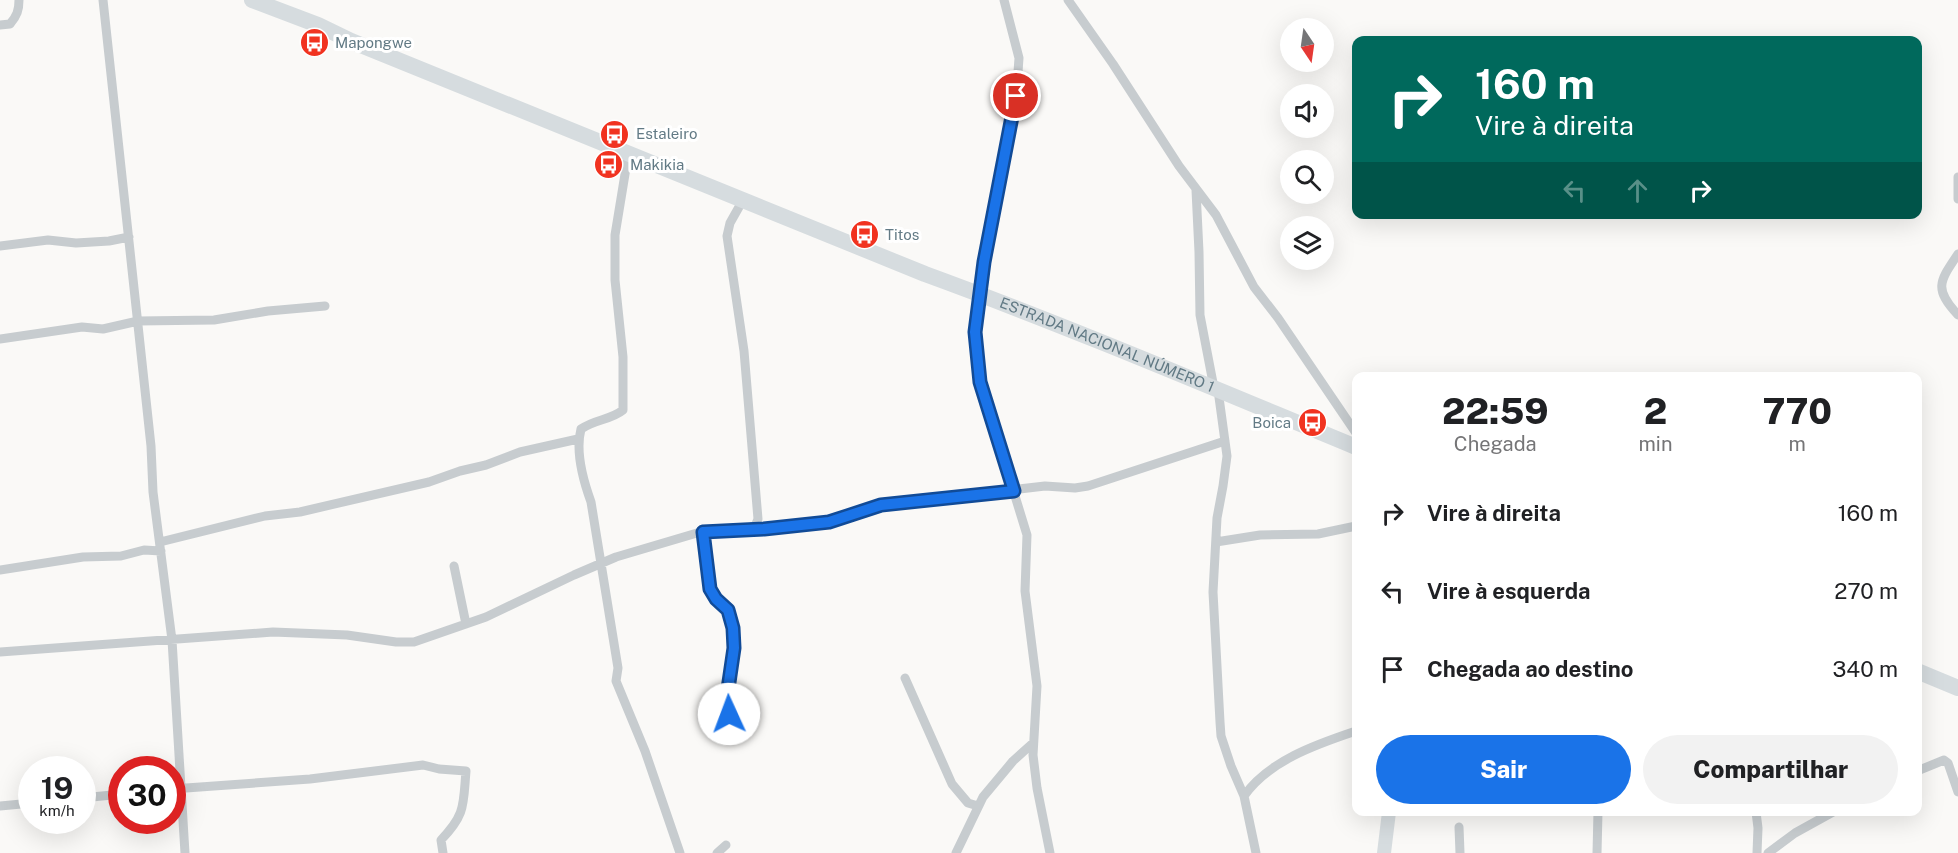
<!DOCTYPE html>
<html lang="pt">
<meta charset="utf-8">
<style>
:root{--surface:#fff;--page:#f2f2f2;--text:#202124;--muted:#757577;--accent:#1a73e8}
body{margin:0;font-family:"Public Sans",sans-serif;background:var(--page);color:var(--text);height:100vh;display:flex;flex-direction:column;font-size:22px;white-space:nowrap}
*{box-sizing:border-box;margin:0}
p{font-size:20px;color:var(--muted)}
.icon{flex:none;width:33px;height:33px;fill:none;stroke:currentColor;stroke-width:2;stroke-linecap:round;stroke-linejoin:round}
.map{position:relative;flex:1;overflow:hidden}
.drawer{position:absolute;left:1352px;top:372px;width:570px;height:444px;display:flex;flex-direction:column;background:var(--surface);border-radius:12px;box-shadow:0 6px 24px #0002}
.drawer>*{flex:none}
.top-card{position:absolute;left:1352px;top:36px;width:570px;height:183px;border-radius:12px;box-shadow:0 6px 24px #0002;background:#00695c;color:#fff;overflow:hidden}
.needle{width:39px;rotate:167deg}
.tools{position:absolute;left:1280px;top:18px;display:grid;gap:12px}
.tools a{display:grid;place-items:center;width:54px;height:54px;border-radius:50%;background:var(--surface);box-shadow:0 6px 24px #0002;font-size:30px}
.speed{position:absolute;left:18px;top:756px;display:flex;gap:12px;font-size:30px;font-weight:700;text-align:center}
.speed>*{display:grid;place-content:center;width:78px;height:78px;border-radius:50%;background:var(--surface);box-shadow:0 6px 24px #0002;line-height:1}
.speed small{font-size:15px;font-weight:400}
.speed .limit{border:9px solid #d22;background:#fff;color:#111}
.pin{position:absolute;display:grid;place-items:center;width:51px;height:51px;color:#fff;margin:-26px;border:3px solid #fff;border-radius:50%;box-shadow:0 2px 6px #0007}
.me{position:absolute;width:66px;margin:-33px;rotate:358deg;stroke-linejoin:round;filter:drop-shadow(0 0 4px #0008)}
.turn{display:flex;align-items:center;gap:21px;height:126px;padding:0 24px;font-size:27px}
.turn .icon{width:78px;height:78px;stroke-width:2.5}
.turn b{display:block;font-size:42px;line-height:51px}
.lanes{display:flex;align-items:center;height:57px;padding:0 24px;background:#0003;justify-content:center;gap:30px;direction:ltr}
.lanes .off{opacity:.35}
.eta{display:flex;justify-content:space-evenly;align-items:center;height:102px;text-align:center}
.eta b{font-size:36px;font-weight:800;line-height:42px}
.cta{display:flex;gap:12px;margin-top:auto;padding:12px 24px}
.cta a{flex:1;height:69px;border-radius:36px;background:var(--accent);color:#fff;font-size:24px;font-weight:800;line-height:69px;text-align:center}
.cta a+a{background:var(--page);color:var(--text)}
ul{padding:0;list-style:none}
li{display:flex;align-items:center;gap:18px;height:78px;padding:0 24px}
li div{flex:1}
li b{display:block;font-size:22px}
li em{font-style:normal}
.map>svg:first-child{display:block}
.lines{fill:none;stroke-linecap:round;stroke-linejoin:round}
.street{stroke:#c7cccf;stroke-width:9}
.secondary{stroke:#d6dcdf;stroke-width:14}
.highway{stroke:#d6dcdf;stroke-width:16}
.route-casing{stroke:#114b97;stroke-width:15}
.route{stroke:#1a73e8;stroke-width:10}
.labels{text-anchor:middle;stroke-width:6;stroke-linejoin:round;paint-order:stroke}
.poi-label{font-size:15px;fill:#627a85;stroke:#fff;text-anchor:start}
.street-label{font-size:15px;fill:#627a85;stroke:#fff}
</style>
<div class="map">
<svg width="1958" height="853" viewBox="0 0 1958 853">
<rect width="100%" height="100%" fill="#faf9f7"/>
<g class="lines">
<path class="street" d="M103,0l48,446 2,46 19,148 13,213
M1004,0l15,58 -1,14 -7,56 -27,134 -9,70 5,50 47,153 -2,56 12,95 -4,69 4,33 13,65
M1068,0l45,64 66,102 37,49 38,72 24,31 78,115
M0,25l10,-1c7,-8 9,-14 9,-24
M627,162l-12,73v45l8,77v53c-12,10 -28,9 -42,19 -6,23 2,51 10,73l27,166 -2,13 29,70 35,102
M1958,177v22
M1196,190l3,62 1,63 14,73
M739,207l-9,16 -3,13 17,115 14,168 -2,5 -9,6
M0,246l48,-6 28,3 33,-2 20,-4
M1958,254c-18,27 -25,34 0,61
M0,339l82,-12 21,2 35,-8 76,-1 54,-9 57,-5
M1218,390l9,66 -4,30 -6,32 -4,74 7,130 1,14 10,30 13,30 12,57
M703,532l7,57 6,10 12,11 5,19 1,19 -6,41 1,25
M160,542l105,-26 35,-4 129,-30 31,-11 26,-6 34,-13 58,-13
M1216,542l44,-7 58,-1 38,-8
M454,566l12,58
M0,570l83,-13 38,-1 23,-6 17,1
M0,652l273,-20 74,3 49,7h18l72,-25 88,-42 42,-18 81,-24 132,-11 52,-17 164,-19 30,2 13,-2 137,-45
M905,678l47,106 16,19 10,3
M1917,771l27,-11 4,3 10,29
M172,789l138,-10 113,-14 16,4 27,2c-3,34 0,43 -25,69l2,13
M1244,796c24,-35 73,-52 112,-65
M82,798l40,-4
M0,806l32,-3
M1756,812l2,16 -1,25
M1459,827l1,26
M717,853l9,-8
M956,853l27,-56 30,-36 20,-18
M1597,853l1,-41
M1768,853l27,-20 38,-21"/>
<path class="secondary" d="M1384,853l5,-41"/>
<g class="highway">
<path id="s1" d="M252,0l66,25 33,16 574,233c145,53 288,114 431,173"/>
<path d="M1917,671l41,17"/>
</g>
</g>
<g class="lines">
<defs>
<path id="route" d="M729,714l-1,-25 6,-41 -1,-20 -5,-18 -12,-11 -6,-10 -7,-57 61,-3 65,-7 52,-17 133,-14 -34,-109 -5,-50 9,-70 32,-166"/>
</defs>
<use href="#route" class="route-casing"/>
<use href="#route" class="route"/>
</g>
<defs>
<symbol id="bus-disc" viewBox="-11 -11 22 22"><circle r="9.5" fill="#f13320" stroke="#fff"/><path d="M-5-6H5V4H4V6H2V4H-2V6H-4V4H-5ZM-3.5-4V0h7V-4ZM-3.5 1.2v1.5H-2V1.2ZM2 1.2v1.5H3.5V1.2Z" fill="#fff"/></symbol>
</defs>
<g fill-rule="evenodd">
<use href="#bus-disc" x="298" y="26" width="33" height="33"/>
<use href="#bus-disc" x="598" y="118" width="33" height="33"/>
<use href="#bus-disc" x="592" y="148" width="33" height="33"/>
<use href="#bus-disc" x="848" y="218" width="33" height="33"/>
<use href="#bus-disc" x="1296" y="406" width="33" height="33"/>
</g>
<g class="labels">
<g class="poi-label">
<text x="335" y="48">Mapongwe</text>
<text x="636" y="139">Estaleiro</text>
<text x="630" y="170">Makikia</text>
<text x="885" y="240">Titos</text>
<text x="1291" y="428" text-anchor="end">Boica</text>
</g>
<g class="street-label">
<text dy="5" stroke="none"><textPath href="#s1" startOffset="922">ESTRADA NACIONAL NÚMERO 1</textPath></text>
</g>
</g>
</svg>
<div class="tools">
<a><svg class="needle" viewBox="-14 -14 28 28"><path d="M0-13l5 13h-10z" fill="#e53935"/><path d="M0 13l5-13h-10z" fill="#757577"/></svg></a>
<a><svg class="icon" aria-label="sound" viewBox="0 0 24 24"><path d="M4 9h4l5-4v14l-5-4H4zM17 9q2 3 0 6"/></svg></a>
<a><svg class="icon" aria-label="search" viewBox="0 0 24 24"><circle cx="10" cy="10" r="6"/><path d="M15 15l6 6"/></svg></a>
<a><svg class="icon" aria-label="layers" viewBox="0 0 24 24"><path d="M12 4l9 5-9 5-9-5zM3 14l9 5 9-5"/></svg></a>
</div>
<div class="speed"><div>19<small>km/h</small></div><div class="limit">30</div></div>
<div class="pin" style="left:1016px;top:96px;background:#d93025"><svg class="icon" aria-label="arrive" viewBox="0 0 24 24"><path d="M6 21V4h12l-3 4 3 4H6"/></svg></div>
<svg class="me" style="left:729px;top:714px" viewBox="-20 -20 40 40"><circle r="19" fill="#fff"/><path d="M0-13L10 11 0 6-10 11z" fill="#1a73e8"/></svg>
<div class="top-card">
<div class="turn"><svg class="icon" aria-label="right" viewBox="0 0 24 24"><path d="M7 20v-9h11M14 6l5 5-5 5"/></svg><div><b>160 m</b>Vire à direita</div></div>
<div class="lanes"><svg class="icon off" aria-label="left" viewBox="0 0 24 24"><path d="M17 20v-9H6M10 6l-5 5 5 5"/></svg><svg class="icon off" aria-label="ahead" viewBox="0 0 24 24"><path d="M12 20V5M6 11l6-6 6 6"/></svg><svg class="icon" aria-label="right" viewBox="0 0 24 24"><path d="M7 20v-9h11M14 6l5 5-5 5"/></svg></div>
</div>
<section class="drawer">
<div class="eta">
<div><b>22:59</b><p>Chegada</p></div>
<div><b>2</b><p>min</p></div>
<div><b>770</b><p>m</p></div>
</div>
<ul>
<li><svg class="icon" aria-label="right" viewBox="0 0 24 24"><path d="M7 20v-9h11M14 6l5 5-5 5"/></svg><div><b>Vire à direita</b></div><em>160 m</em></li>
<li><svg class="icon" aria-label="left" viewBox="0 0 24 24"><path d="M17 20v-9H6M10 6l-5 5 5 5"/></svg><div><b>Vire à esquerda</b></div><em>270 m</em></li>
<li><svg class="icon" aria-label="arrive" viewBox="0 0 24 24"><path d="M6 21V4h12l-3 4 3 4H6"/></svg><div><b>Chegada ao destino</b></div><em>340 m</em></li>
</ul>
<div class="cta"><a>Sair</a><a>Compartilhar</a></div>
</section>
</div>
